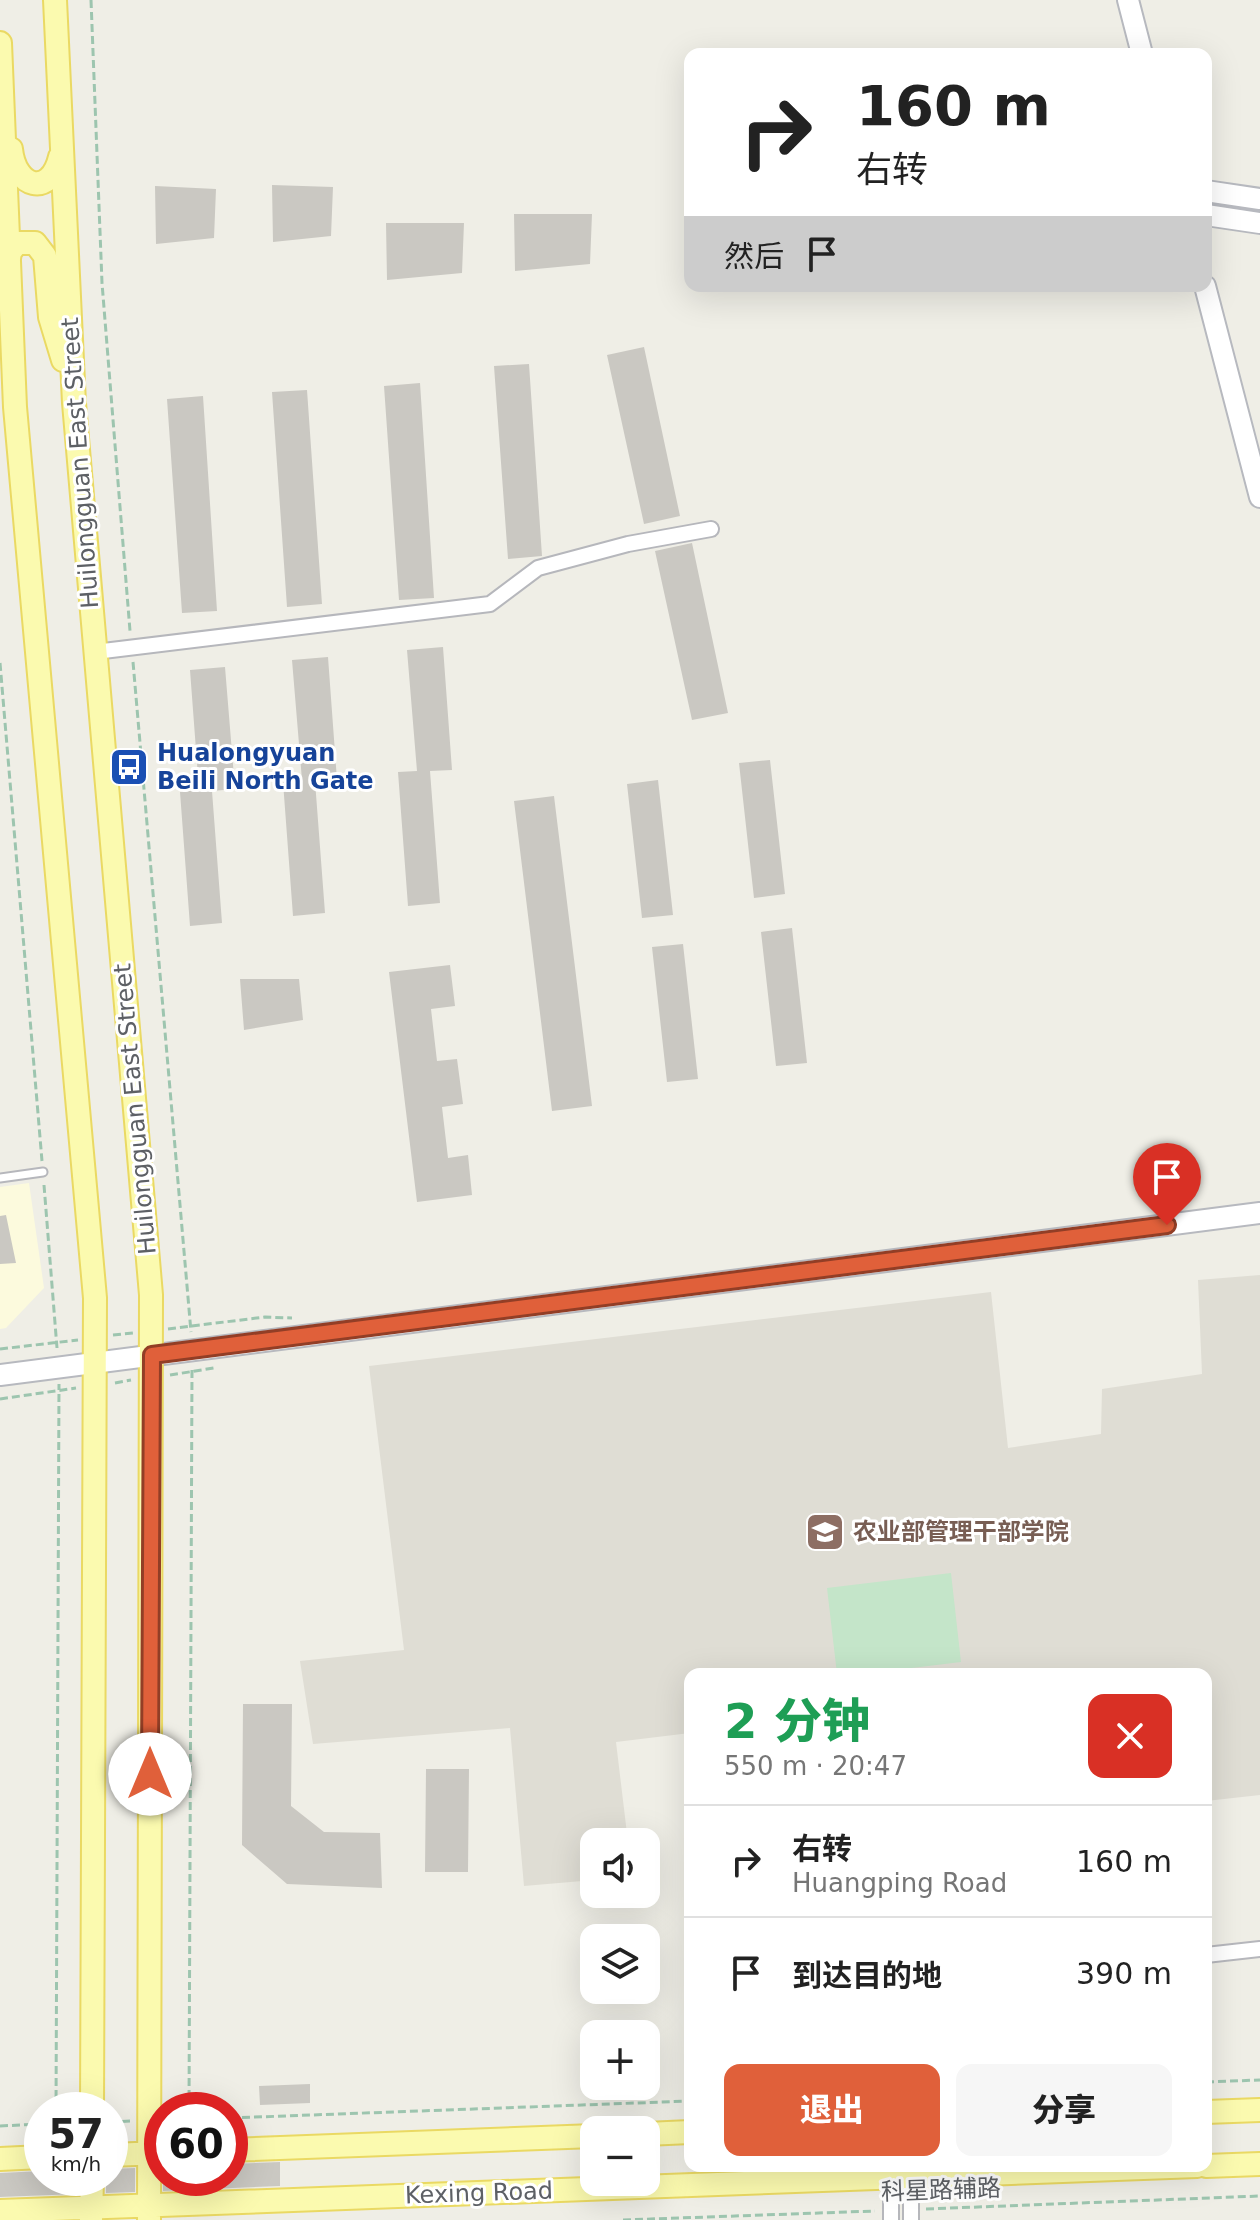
<!DOCTYPE html>
<html lang="zh">
<meta charset="utf-8">
<style>
:root{--surface:#fff;--page:#f6f6f6;--text:#222;--muted:#767676;--line:#e0e0e0;--accent:#e0603a}
body{margin:0;font-family:"DejaVu Sans","Noto Sans SC",sans-serif;background:var(--page);color:var(--text);height:100vh;display:flex;flex-direction:column;font-size:30px;white-space:nowrap}
*{box-sizing:border-box;margin:0}
p{font-size:26px;color:var(--muted)}
.icon{flex:none;width:44px;height:44px;fill:none;stroke:currentColor;stroke-width:2;stroke-linecap:round;stroke-linejoin:round}
.map{position:relative;flex:1;overflow:hidden}
.side{position:absolute;left:684px;top:1668px;width:528px;height:504px;display:flex;flex-direction:column;background:var(--surface);border-radius:16px;box-shadow:0 8px 32px #0002}
.side>*{flex:none}
.guide{position:absolute;left:684px;top:48px;width:528px;height:244px;border-radius:16px;box-shadow:0 8px 32px #0002;background:#fff;color:var(--text);overflow:hidden}
.buttons{position:absolute;left:580px;top:1828px;display:grid;gap:16px}
.buttons a{display:grid;place-items:center;width:80px;height:80px;border-radius:16px;background:var(--surface);box-shadow:0 8px 32px #0002;font-size:40px}
.speed{position:absolute;left:24px;top:2092px;display:flex;gap:16px;font-size:40px;font-weight:700;text-align:center}
.speed>*{display:grid;place-content:center;width:104px;height:104px;border-radius:50%;background:var(--surface);box-shadow:0 8px 32px #0002;line-height:1}
.speed small{font-size:20px;font-weight:400}
.speed .limit{border:12px solid #d22;background:#fff;color:#111}
.pin{position:absolute;display:grid;place-items:center;width:68px;height:68px;color:#fff;margin:-82px -34px;border-radius:50% 50% 50% 0;rotate:-45deg;box-shadow:0 0 8px #0007}
.pin .icon{rotate:45deg}
.me{position:absolute;width:88px;margin:-44px;rotate:0deg;stroke-linejoin:round;filter:drop-shadow(0 0 6px #0008)}
.turn{display:flex;align-items:center;gap:28px;height:168px;padding:0 40px;font-size:36px}
.turn .icon{width:104px;height:104px;stroke-width:2.5}
.turn b{display:block;font-size:56px;line-height:68px}
.then{display:flex;align-items:center;height:76px;padding:0 40px;background:#0003;gap:16px;font-size:30px}
.round{display:grid;place-items:center;flex:none;width:84px;height:84px;border-radius:16px;background:var(--page)}
.head{display:flex;align-items:center;justify-content:space-between;height:136px;padding:0 40px}
h1{font-size:48px;font-weight:800;line-height:60px;color:#1e9e55}
.cta{display:flex;gap:16px;margin-top:auto;padding:16px 40px}
.cta a{flex:1;height:92px;border-radius:16px;background:var(--accent);color:#fff;font-size:32px;font-weight:800;line-height:92px;text-align:center}
.cta a+a{background:var(--page);color:var(--text)}
ul{padding:0;list-style:none}
li{display:flex;align-items:center;gap:24px;height:112px;padding:0 40px;border-top:2px solid var(--line)}
li div{flex:1}
li b{display:block;font-size:30px}
li em{font-style:normal}
.map>svg:first-child{display:block}
.commercial{fill:#fcfadd}
.education{fill:#dfddd4}
.green{fill:#c4e5c9}
.building{fill:#cac8c2}
.lines{fill:none;stroke-linecap:round;stroke-linejoin:round}
.lane-casing{stroke:#b6b7bc;stroke-width:11}
.street-casing{stroke:#b6b7bc;stroke-width:18}
.secondary-casing{stroke:#b7b9bf;stroke-width:24}
.primary-casing{stroke:#ead963;stroke-width:26}
.path{stroke:#9dc5af;stroke-width:3;stroke-dasharray:8 4;stroke-linecap:butt}
.lane{stroke:#fff;stroke-width:7}
.street{stroke:#fff;stroke-width:14}
.secondary{stroke:#fff;stroke-width:20}
.primary{stroke:#fbfaaf;stroke-width:22}
.route-casing{stroke:#923e26;stroke-width:20}
.route{stroke:#e0603a;stroke-width:14}
.labels{text-anchor:middle;stroke-width:6;stroke-linejoin:round;paint-order:stroke}
.street-label{font-size:24px;fill:#5d6065;stroke:#fff}
.transit-label{font-size:24px;font-weight:bold;fill:#164399;stroke:#fff;text-anchor:start}
.education-label{font-size:24px;font-weight:bold;fill:#785e54;stroke:#fff;text-anchor:start}
</style>
<div class="map">
<svg width="1260" height="2220" viewBox="0 0 1260 2220">
<rect width="100%" height="100%" fill="#efeee6"/>
<path class="commercial" d="M29,1183l15,105 -38,40 -6,1v-142z"/>
<path class="education" d="M1260,1275v520l-54,6v-127h-516v59l-74,9 12,100h-34v38l-70,6 -14,-158 -197,16 -13,-83 104,-11 -35,-284 622,-74 17,156 93,-14 1,-45 100,-15 -4,-94z"/>
<path class="green" d="M951,1573l10,89 -99,12h-25l-10,-86z"/>
<path class="building" d="M272,185l61,2 -2,49 -58,6z
M155,186l61,3 -2,49 -58,6z
M514,214h78l-2,50 -75,7z
M386,223h78l-2,50 -75,7z
M644,347l36,169 -36,8 -37,-169z
M529,364l13,192 -34,3 -14,-193z
M420,383l14,215 -35,2 -15,-214z
M307,390l15,214 -35,3 -15,-215z
M203,396l14,215 -35,2 -15,-214z
M692,543l36,170 -36,7 -37,-169z
M443,647l9,123 -22,1 10,132 -32,3 -10,-134 19,-1 -10,-121z
M328,657l9,123 -22,1 10,132 -32,3 -10,-134 19,-2 -10,-120z
M225,667l10,122 -23,2 10,132 -32,3 -10,-134 19,-2 -9,-120z
M770,760l15,134 -31,4 -15,-135z
M658,780l15,135 -31,3 -15,-134z
M554,796l38,310 -40,5 -38,-310z
M792,928l15,135 -31,3 -15,-134z
M683,944l15,135 -31,3 -15,-135z
M450,965l5,41 -24,3 6,52 20,-2 6,45 -21,3 6,51 20,-3 4,40 -55,7 -28,-230z
M240,979h59l4,41 -59,10z
M6,1215l10,48 -16,1v-48z
M243,1704h49l-1,102 33,26 56,1 2,55 -95,-4 -45,-39z
M426,1769h43l-1,103h-43z
M310,2084v19l-50,2 -1,-19z
M280,2162v24l-117,5v-13h67v-14z
M135,2168v24l-29,1v-15h4v-9z
M42,2171v7h36v16l-78,3v-24z"/>
<g class="lines">
<defs>
<path id="lane" d="M0,1178l43,-6"/>
<path id="street" d="M95,652l395,-48 48,-36 90,-24 83,-15
M1206,1955l54,-6
M891,2220v-42
M911,2220v-43"/>
<path id="secondary" d="M1128,0l14,54
M1206,191l54,8
M1206,215l54,8
M1205,286l55,211
M0,1375l1260,-162"/>
<path id="primary" d="M55,0l19,403 77,892 -2,925
M0,43l15,364 80,891 -3,812
M11,149c4,39 39,49 49,8
M8,265l2,-13 7,-9h18l10,13 5,61 13,43
M1206,2112l54,-2
M646,2134l44,-2
M230,2150l364,-14
M110,2155l51,-2
M0,2159l42,-2
M1206,2166l54,-2
M0,2211l1197,-45
M91,2220l1,-42"/>
</defs>
<use href="#lane" class="lane-casing"/>
<use href="#street" class="street-casing"/>
<use href="#secondary" class="secondary-casing"/>
<use href="#primary" class="primary-casing"/>
<path class="path" d="M91,0l11,283 28,348
M133,662l58,670
M0,663l42,498
M44,1185l13,163
M168,1329l97,-12 27,1
M113,1335l20,-2
M0,1349l78,-9
M170,1375l44,-7
M115,1383l16,-3
M0,1399l76,-11
M1206,2082l54,-2
M56,2110l3,-726
M189,2110l3,-742
M230,2118l460,-17
M110,2122l20,-1
M0,2126l42,-2
M55,2190l1,-12
M926,2209l334,-13
M623,2220l252,-9"/>
<use href="#lane" class="lane"/>
<use href="#street" class="street"/>
<use href="#secondary" class="secondary"/>
<use href="#primary" class="primary"/>
</g>
<g class="lines">
<defs>
<path id="route" d="M150,1774l2,-419 1015,-130"/>
</defs>
<use href="#route" class="route-casing"/>
<use href="#route" class="route"/>
</g>
<defs>
<symbol id="bus-square" viewBox="-11 -11 22 22"><rect x="-9" y="-9" width="18" height="18" rx="4" fill="#1a4fb4" stroke="#fff"/><path d="M-5-6H5V4H4V6H2V4H-2V6H-4V4H-5ZM-3.5-4V0h7V-4ZM-3.5 1.2v1.5H-2V1.2ZM2 1.2v1.5H3.5V1.2Z" fill="#fff"/></symbol>
<symbol id="school-square" viewBox="-11 -11 22 22"><rect x="-9" y="-9" width="18" height="18" rx="4" fill="#8d6e63" stroke="#fff"/><path d="M0-5L7-2L0 1L-7-2ZM-4 1L0 2.5L4 1V4Q0 6-4 4Z" fill="#fff"/></symbol>
</defs>
<g fill-rule="evenodd">
<use href="#bus-square" x="107" y="745" width="44" height="44"/>
<use href="#school-square" x="803" y="1510" width="44" height="44"/>
</g>
<g class="labels">
<g class="street-label">
<text transform="translate(80 463) rotate(-94)" y="8">Huilongguan East Street</text>
<text transform="translate(135 1109) rotate(-95)" y="8">Huilongguan East Street</text>
<text transform="translate(941 2190) rotate(-2)" y="8">科星路辅路</text>
<text transform="translate(479 2193) rotate(-2)" y="8">Kexing Road</text>
</g>
<g class="transit-label">
<text x="157" y="761">Hualongyuan<tspan x="157" dy="28">Beili North Gate</tspan></text>
</g>
<g class="education-label">
<text x="853" y="1540">农业部管理干部学院</text>
</g>
</g>
</svg>
<div class="buttons">
<a><svg class="icon" aria-label="sound" viewBox="0 0 24 24"><path d="M4 9h4l5-4v14l-5-4H4zM17 9q2 3 0 6"/></svg></a>
<a><svg class="icon" aria-label="layers" viewBox="0 0 24 24"><path d="M12 4l9 5-9 5-9-5zM3 14l9 5 9-5"/></svg></a>
<a>+</a>
<a>−</a>
</div>
<div class="speed"><div>57<small>km/h</small></div><div class="limit">60</div></div>
<div class="pin" style="left:1167px;top:1225px;background:#d93025"><svg class="icon" aria-label="arrive" viewBox="0 0 24 24"><path d="M6 21V4h12l-3 4 3 4H6"/></svg></div>
<svg class="me" style="left:150px;top:1774px" viewBox="-20 -20 40 40"><circle r="19" fill="#fff"/><path d="M0-13L10 11 0 6-10 11z" fill="#e0603a"/></svg>
<div class="guide">
<div class="turn"><svg class="icon" aria-label="right" viewBox="0 0 24 24"><path d="M7 20v-9h11M14 6l5 5-5 5"/></svg><div><b>160 m</b>右转</div></div>
<div class="then">然后<svg class="icon" aria-label="arrive" viewBox="0 0 24 24"><path d="M6 21V4h12l-3 4 3 4H6"/></svg></div>
</div>
<section class="side">
<div class="head"><div><h1>2 分钟</h1><p>550 m · 20:47</p></div><a class="round" style="background:#d93025;color:#fff"><svg class="icon" aria-label="close" viewBox="0 0 24 24"><path d="M6 6l12 12M18 6L6 18"/></svg></a></div>
<ul>
<li><svg class="icon" aria-label="right" viewBox="0 0 24 24"><path d="M7 20v-9h11M14 6l5 5-5 5"/></svg><div><b>右转</b><p>Huangping Road</p></div><em>160 m</em></li>
<li><svg class="icon" aria-label="arrive" viewBox="0 0 24 24"><path d="M6 21V4h12l-3 4 3 4H6"/></svg><div><b>到达目的地</b></div><em>390 m</em></li>
</ul>
<div class="cta"><a>退出</a><a>分享</a></div>
</section>
</div>
